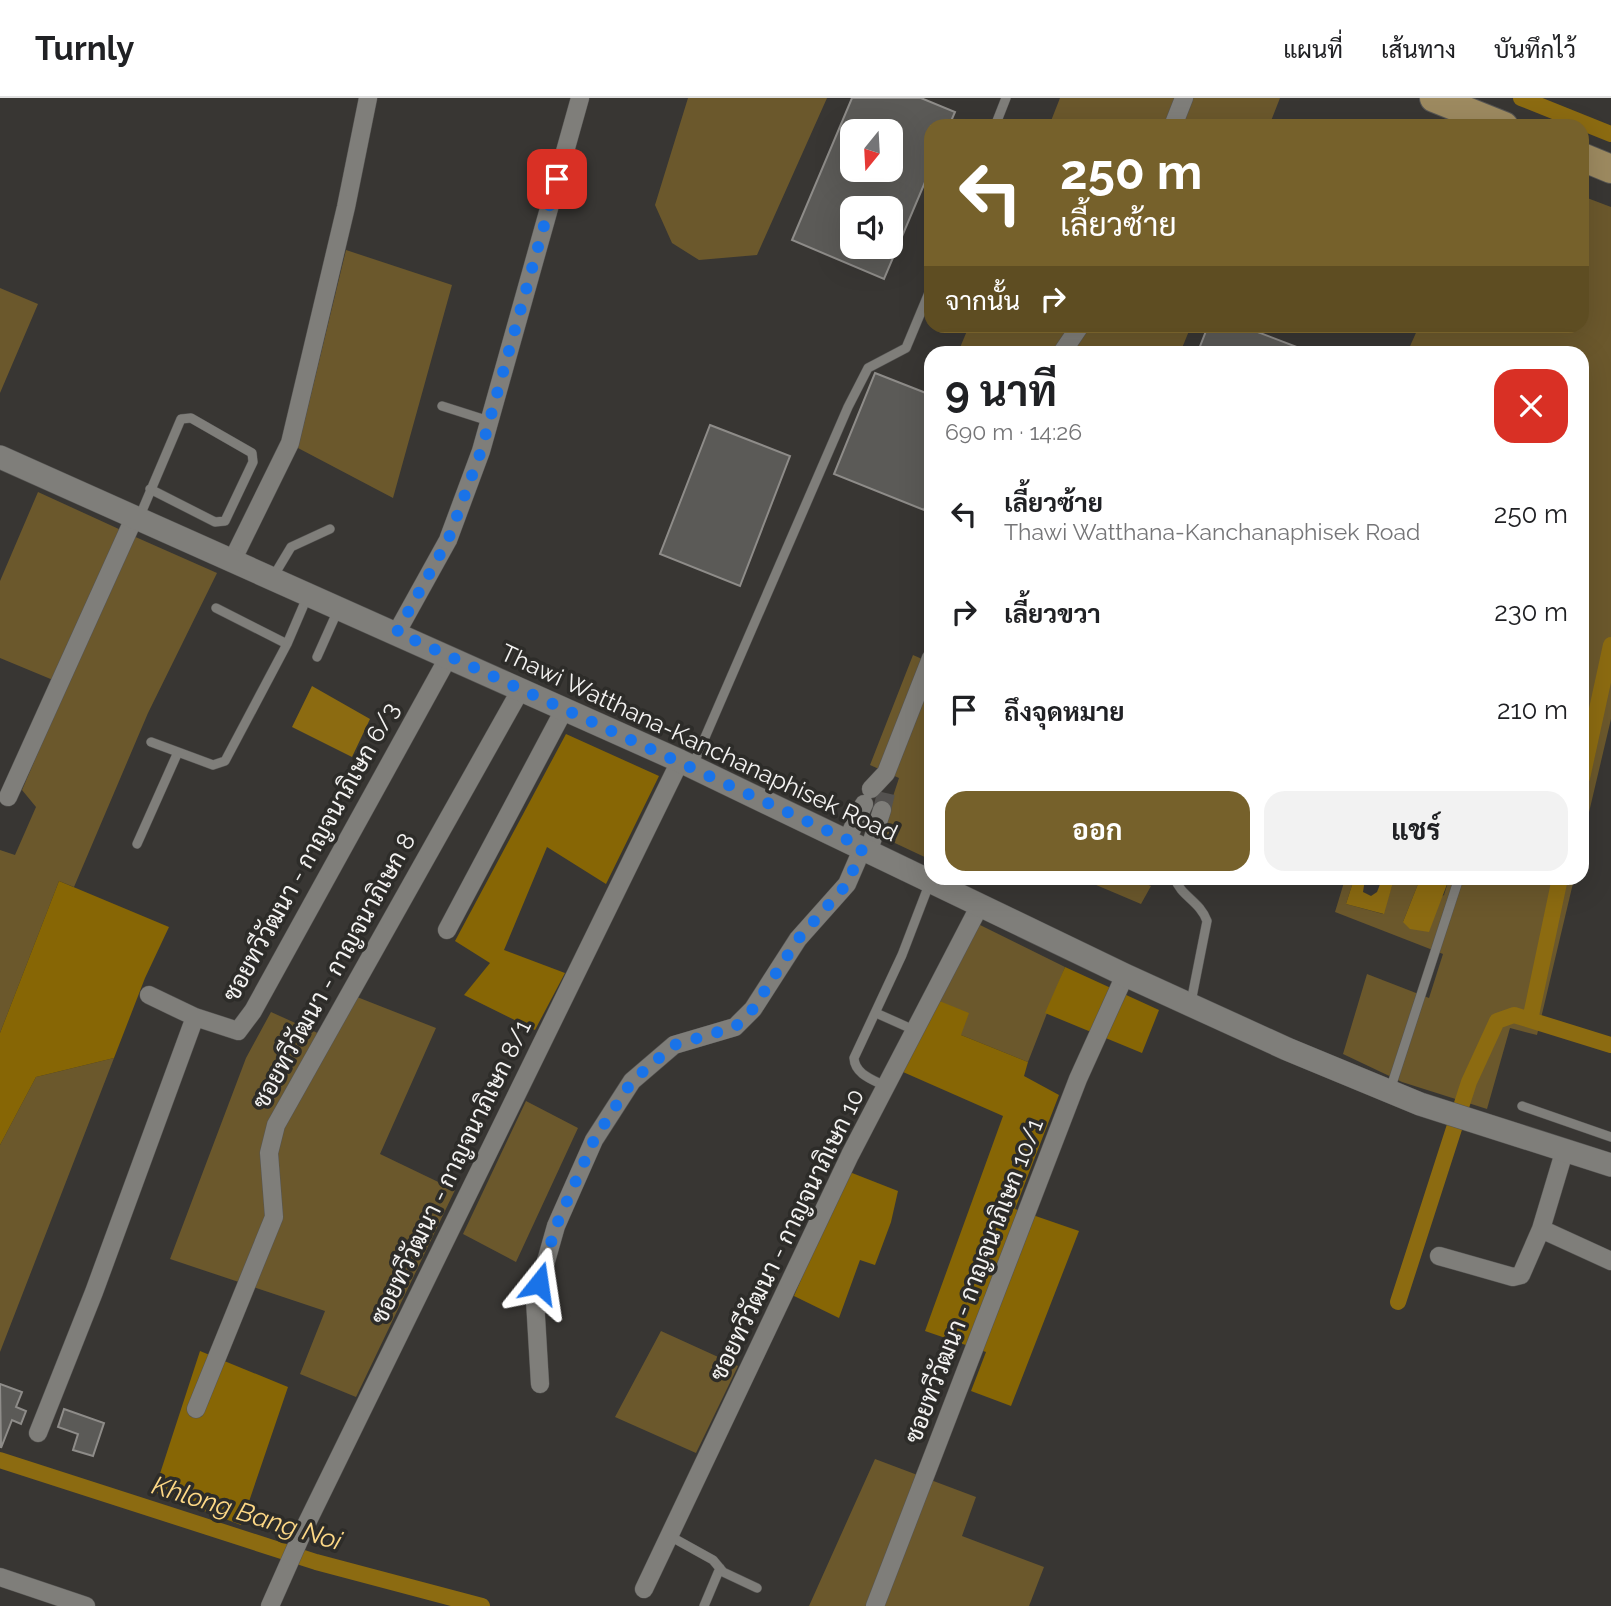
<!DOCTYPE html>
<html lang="th">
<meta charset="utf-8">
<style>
:root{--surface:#fff;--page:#f2f2f2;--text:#202124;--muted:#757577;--line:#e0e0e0;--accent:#76612b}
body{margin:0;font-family:Raleway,Sarabun,sans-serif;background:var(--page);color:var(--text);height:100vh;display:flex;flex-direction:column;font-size:26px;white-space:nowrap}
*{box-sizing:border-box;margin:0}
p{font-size:23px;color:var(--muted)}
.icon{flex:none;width:38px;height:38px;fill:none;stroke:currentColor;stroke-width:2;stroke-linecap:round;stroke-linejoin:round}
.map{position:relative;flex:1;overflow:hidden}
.side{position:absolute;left:924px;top:248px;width:665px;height:539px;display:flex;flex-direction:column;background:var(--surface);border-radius:21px;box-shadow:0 7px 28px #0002}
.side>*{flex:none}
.banner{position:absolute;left:924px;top:21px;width:665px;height:214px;border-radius:21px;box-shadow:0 7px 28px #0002;background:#76612b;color:#fff;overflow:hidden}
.needle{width:46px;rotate:198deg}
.tools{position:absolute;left:840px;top:21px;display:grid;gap:14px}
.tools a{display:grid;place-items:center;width:63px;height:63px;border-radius:14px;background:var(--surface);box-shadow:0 7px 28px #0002;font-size:35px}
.pin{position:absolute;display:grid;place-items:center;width:60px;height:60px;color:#fff;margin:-30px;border-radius:14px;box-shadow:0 4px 10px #0006}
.me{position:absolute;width:77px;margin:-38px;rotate:15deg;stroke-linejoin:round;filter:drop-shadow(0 0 5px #0008)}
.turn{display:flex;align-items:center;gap:24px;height:147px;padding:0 21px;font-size:32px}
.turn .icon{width:91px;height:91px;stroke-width:2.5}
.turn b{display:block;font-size:49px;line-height:60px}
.then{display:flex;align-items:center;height:66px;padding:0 21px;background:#0003;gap:14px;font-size:26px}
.round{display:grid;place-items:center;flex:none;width:74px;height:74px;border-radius:21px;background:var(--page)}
.overview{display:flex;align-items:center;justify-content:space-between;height:119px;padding:0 21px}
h1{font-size:42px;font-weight:700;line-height:52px}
.cta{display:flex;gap:14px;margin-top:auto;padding:14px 21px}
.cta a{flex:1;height:80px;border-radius:21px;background:var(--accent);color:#fff;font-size:28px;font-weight:700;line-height:80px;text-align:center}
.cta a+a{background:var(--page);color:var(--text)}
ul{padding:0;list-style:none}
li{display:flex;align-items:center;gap:21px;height:98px;padding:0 21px}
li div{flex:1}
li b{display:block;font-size:26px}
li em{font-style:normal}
header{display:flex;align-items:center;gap:42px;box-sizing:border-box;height:98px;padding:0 35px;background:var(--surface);border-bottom:2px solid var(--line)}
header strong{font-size:33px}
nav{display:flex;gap:38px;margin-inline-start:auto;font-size:24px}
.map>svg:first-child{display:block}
.green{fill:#6b582c}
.forest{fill:#876605}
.water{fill:#8c6b11}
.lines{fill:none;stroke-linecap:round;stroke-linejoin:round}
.canal{stroke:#8c6b11;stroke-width:16}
.building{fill:#5b5a57;stroke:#8e8c89;stroke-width:2;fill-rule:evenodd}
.minor-tunnel{stroke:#545250;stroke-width:18;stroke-dasharray:18 9;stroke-linecap:butt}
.service-casing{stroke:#565553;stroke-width:10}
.minor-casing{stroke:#565553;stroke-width:19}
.tertiary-casing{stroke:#565553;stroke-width:24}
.primary-casing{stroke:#565553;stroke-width:30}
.service{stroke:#7f7e7a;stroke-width:9}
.minor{stroke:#7f7e7a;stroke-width:18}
.tertiary{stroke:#7f7e7a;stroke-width:23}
.primary{stroke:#9d8a60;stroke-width:28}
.route{stroke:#1a73e8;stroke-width:12;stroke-dasharray:0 21.6}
.labels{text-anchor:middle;stroke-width:7;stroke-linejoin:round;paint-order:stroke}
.street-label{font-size:24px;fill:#f4f3f2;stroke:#2d2c29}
.water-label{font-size:26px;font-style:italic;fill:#fdd886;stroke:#2d2c29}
</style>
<header>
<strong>Turnly</strong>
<nav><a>แผนที่</a><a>เส้นทาง</a><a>บันทึกไว้</a></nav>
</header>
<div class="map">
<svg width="1611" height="1508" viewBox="0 0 1611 1508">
<rect width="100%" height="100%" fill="#383633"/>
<path class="green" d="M688,0h139l-70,157 -58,5 -27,-17 -17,-38z
M1060,0h220l-11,28h-220z
M1582,98l29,11v512l-29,123v-488l-175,-1 12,-27h163z
M346,152l106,35 -59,213 -95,-50z
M0,190l38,16 -38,89z
M969,228h222l-11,27 -215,1 -6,-4z
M38,394l83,38 -68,150 -53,-22v-77z
M131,437l86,38 -69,140 -74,174 -15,-6 -59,152v-183l15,5 21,-48 -14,-17z
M913,557l18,8v197l-51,-24 19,-58 -29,-13z
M1082,781h52l17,7 -10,18z
M1345,781h9l-8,25 37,10 11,-35h26l-17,43 41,-27 5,-16h125l-37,156 -27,-7 -23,81 -85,-27 -59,-28 24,-80 62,24 14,-44 -108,-42z
M978,826l87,43 -37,95 -67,-27 -24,-35z
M357,899l79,31 -56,126 75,36 -99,207 -56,-23 25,-63 -155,-52 76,-201 25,-46 62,28z
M114,960l-114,294v-207l36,-68z
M526,1003l52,27 -62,134 -53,-28z
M661,1233l77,35 -42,87 -81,-36z
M875,1361l101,38 -14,39 82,31 -15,39h-220z"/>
<path class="forest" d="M566,636l93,42 -53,108 -59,-37 -43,103 61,23 -30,57 -71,-35 26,-32 -35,-22z
M59,783l110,46 -24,51 -31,80 -78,19 -36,68v-112z
M1065,869l94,43 -17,43 -97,-40z
M937,902l32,13 -8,22 67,27 -4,14 35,19 -44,114 64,22 -68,175 -40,-15 15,-39 -61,-21 78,-215 -100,-44z
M847,1073l51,20 -7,31 -16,43 -15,-5 -21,58 -45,-22z
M200,1253l88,36 -47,138 -87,-33z"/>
<path class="water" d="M312,588l58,33 -18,38 -60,-30z
M1354,781h11l-2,13 8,4 6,-4 5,-13h12l-10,35 -38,-10z
M1420,781h29l-20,53 -19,-3 -7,-7z"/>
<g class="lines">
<path class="canal" d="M1521,0l90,36
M1582,680l29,-133
M1530,922l30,-142
M1398,1204l71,-220 28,-61 17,-6 97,30
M0,1362l316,102 166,44"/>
</g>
<path class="building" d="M852,0h69l34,14 -6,14h-18v42l-47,111 -92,-39zM852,33h39v39h-39zM852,110h39v39h-39z
M1208,228h34l73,28h-118z
M875,275l56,22v98l-7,17 -90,-36z
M710,327l80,31 -50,130 -80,-32z
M0,1286l22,8 -6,15 10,4 -5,13 -9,-4 -11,28z
M64,1311l40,14 -11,33 -20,-6 5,-16 -20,-7z"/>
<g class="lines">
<path class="minor-tunnel" d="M882,712l4,-17"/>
<defs>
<path id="service" d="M995,28l11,-28
M442,308l47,15
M139,420l42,-99 10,-1 61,35 1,9 -28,59 -10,1 -65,-33
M273,479l18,-30 39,-18
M216,510l71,36
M317,559l21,-47
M151,644l62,23 12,-4 62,-117 21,-49
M693,667l155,-358 20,-39 38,-20 25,-60
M137,746l41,-92
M1175,780c5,18 25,23 32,43l-16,81
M876,915l38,17
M887,989c-13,-7 -32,-12 -33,-29l48,-103 28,-73
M1390,992l69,-212
M1522,1008l89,31
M668,1437l45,25 10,12 34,16
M704,1508l16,-38"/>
<path id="minor" d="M1173,28l11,-28
M1061,256l19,-28
M233,461l57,-116 56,-236 22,-109
M397,534l51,-92 33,-89 99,-353
M871,691l15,-16 45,-115
M8,699l127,-281
M847,742l17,-36
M869,752l13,-40
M447,832l118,-222
M149,897l46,22 43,14 15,-20 196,-355
M1541,1131l70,32
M1439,1158l74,21 8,-2 20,-46 24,-80
M540,1286l-5,-84 21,-74 38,-86 38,-59 42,-36 61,-18 18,-18 45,-70 49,-55 16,-37
M196,1311l78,-192 -5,-64 7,-28 245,-436
M38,1335l56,-141 101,-275
M0,1479l86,29
M644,1491l206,-434 130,-250
M270,1508l35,-79 375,-766
M875,1508l203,-527 47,-104"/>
<path id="tertiary" d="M0,359l680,304 445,214 162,74 133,55 191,61"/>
<path id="primary" d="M1434,0l70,28
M1582,59l29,12"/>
</defs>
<use href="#service" class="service-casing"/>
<use href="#minor" class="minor-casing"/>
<use href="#tertiary" class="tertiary-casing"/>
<use href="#primary" class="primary-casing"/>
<use href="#service" class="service"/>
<use href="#minor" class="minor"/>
<use href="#tertiary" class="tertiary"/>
<use href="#primary" class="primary"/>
</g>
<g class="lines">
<path class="route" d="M539,1185l17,-57 38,-86 38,-59 42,-36 61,-18 18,-18 45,-70 49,-55 16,-37 -466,-215 51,-92 33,-89 76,-272"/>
</g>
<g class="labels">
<g class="street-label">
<text transform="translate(699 645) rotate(25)" y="8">Thawi Watthana-Kanchanaphisek Road</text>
<text transform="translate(311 754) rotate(-61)" y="8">ซอยทวีวัฒนา - กาญจนาภิเษก 6/3</text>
<text transform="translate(334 873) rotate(-61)" y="8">ซอยทวีวัฒนา - กาญจนาภิเษก 8</text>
<text transform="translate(451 1074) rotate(-64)" y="8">ซอยทวีวัฒนา - กาญจนาภิเษก 8/1</text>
<text transform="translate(787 1137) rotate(-64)" y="8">ซอยทวีวัฒนา - กาญจนาภิเษก 10</text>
<text transform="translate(974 1183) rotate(-69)" y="8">ซอยทวีวัฒนา - กาญจนาภิเษก 10/1</text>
</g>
<g class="water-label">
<text transform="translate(247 1415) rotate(17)" y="9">Khlong Bang Noi</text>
</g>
</g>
</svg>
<div class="tools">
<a><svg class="needle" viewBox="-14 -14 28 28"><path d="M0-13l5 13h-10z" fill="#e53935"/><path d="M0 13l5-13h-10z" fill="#757577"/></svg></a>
<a><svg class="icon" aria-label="sound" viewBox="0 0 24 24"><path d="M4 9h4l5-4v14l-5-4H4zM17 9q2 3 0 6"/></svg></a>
</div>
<div class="pin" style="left:557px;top:81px;background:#d93025"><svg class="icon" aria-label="arrive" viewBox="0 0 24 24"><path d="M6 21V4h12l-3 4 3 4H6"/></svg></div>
<svg class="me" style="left:539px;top:1185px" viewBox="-20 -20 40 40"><path d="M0-17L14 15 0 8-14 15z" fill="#1a73e8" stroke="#fff" stroke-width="4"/></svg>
<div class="banner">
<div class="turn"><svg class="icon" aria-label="left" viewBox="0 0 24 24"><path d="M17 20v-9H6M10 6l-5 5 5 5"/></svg><div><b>250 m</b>เลี้ยวซ้าย</div></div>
<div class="then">จากนั้น<svg class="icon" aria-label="right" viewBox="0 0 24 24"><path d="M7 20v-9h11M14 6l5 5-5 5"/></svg></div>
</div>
<section class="side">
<div class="overview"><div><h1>9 นาที</h1><p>690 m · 14:26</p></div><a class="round" style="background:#d93025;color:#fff"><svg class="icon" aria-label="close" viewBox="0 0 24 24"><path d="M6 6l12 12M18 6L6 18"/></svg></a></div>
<ul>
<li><svg class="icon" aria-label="left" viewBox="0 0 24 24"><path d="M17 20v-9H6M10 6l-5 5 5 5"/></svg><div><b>เลี้ยวซ้าย</b><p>Thawi Watthana-Kanchanaphisek Road</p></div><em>250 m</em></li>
<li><svg class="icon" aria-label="right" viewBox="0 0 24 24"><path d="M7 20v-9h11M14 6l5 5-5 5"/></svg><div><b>เลี้ยวขวา</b></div><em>230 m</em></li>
<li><svg class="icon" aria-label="arrive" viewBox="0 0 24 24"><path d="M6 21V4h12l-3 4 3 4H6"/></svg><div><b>ถึงจุดหมาย</b></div><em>210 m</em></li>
</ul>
<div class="cta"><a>ออก</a><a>แชร์</a></div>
</section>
</div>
